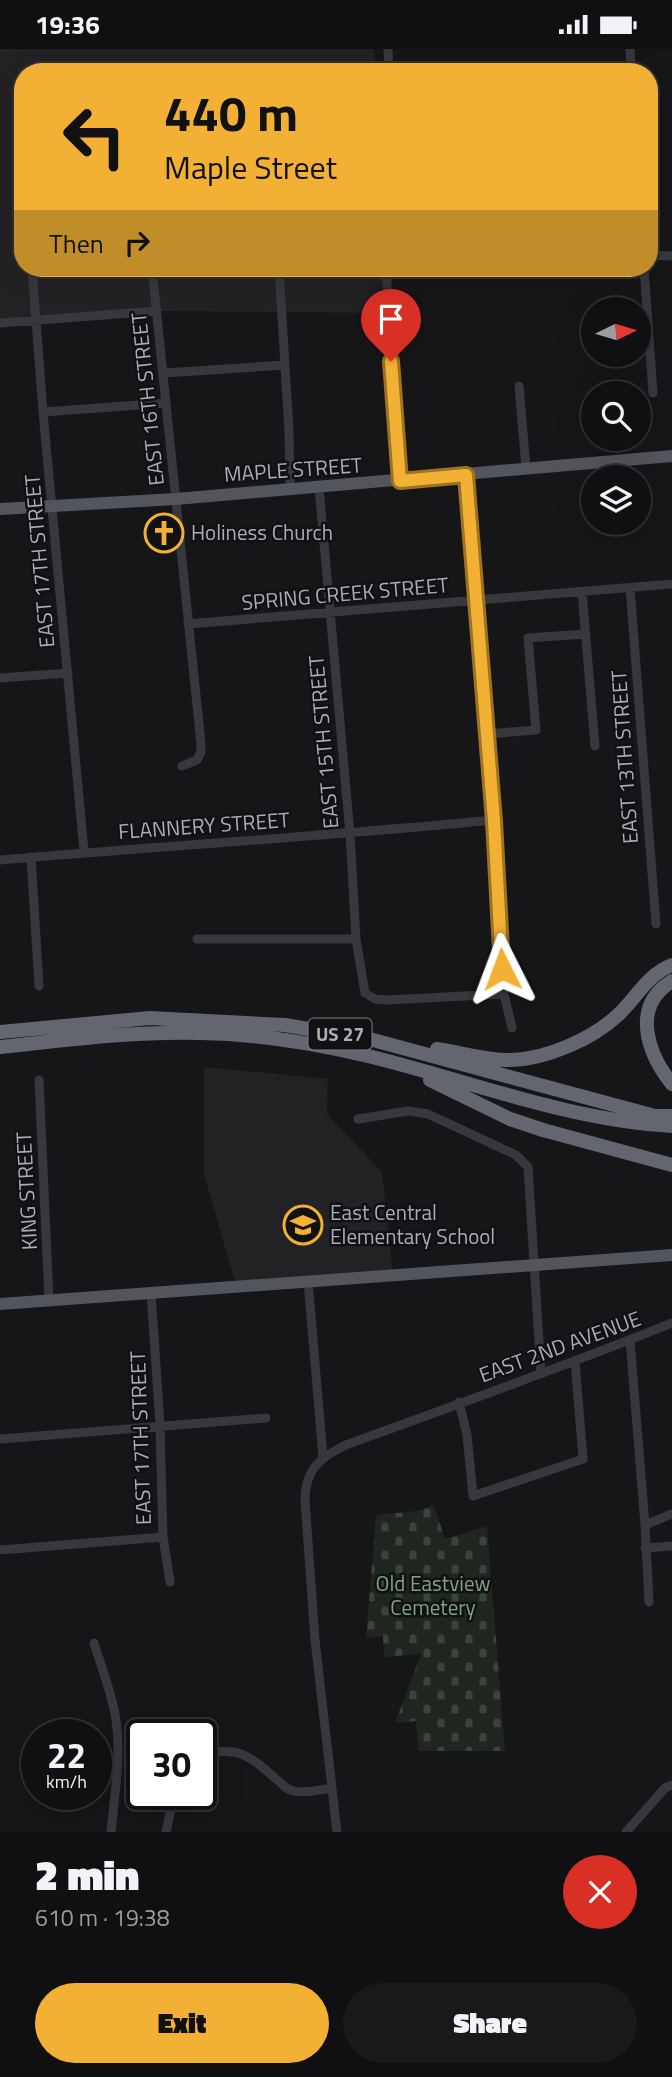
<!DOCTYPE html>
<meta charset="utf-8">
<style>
:root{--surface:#101012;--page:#19191b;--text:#f1f3f6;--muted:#9c9d9f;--line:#303032;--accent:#f2b134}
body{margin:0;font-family:"Titillium Web",sans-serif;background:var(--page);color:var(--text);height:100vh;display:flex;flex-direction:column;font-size:26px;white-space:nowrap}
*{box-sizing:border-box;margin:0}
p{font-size:23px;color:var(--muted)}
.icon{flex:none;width:38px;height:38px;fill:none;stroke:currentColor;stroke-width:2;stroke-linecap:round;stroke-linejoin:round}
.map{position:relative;height:1783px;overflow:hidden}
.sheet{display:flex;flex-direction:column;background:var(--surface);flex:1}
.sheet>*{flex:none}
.guide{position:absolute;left:14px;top:14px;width:644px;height:214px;border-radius:28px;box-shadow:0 7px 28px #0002,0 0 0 2px var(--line);background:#f2b134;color:#111;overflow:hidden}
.needle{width:46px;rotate:85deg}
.tools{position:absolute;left:581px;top:248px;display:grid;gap:14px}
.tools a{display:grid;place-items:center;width:70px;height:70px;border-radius:50%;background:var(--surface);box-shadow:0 7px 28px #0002,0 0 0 2px var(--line);font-size:35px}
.speed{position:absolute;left:21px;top:1670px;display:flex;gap:14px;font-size:35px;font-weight:700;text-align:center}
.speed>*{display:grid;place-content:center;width:91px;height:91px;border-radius:50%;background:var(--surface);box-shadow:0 7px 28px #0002,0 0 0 2px var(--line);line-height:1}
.speed small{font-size:18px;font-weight:400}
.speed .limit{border:4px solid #111;border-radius:10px;background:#fff;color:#111}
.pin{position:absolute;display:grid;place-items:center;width:60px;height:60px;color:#fff;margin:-72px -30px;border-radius:50% 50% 50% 0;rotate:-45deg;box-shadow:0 0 7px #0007}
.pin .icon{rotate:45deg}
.me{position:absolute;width:77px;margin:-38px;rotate:357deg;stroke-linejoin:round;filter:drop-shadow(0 0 5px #0008)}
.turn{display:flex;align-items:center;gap:24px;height:147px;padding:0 35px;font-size:32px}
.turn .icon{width:91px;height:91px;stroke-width:2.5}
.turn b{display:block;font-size:49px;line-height:60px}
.then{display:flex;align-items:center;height:66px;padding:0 35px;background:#0003;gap:14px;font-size:26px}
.round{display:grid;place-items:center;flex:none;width:74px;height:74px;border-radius:37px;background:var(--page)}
.head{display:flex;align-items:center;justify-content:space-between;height:119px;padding:0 35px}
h1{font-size:42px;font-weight:800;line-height:52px}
.button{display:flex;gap:14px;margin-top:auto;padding:14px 35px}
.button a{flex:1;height:80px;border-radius:42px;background:var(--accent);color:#111;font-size:28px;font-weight:800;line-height:80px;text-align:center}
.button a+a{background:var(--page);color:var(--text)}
.status{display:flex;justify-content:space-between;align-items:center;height:49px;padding:0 35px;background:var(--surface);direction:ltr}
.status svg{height:19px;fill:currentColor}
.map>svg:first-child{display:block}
.built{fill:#222225}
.cemetery{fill:url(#cemetery-stones)}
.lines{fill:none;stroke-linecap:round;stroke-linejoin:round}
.minor{stroke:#37383d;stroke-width:9}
.major{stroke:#53555c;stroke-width:12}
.highway{stroke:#63666e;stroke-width:14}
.route-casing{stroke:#9d7322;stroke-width:18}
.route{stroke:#f2b134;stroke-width:12}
.labels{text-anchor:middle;stroke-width:5;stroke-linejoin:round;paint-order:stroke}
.shield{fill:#111113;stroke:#7b7e86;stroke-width:2}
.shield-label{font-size:19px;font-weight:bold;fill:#a8adb8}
.street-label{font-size:21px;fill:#a8adb8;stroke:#111113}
.poi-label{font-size:21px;fill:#a8adb8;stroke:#111113;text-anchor:start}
.park-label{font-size:21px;fill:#7fa381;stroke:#111113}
</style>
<div class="status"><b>19:36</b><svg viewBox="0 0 49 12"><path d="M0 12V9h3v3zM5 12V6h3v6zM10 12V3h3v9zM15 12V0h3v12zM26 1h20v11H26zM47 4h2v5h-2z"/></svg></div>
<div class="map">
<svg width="672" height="1783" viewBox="0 0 672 1783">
<defs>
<pattern id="cemetery-stones" width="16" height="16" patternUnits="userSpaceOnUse" patternTransform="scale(1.75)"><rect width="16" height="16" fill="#1e261f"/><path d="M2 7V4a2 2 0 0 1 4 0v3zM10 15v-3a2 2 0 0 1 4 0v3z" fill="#3c433d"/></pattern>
</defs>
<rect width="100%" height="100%" fill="#161618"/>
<path class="built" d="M0,0h374l1,23h-352v196h363l2,45 -231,-2 -157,9z
M204,1018l124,12 -1,35 55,58 11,103 -157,11 -32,-112z"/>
<path class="cemetery" d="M434,1456l11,34 42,-13 18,225h-86l-3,-30 -21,2 26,-69 -37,3 -1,-21 -17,2 10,-123 42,-4z"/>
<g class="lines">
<path class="minor" d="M388,0l1,23
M630,0l1,23
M649,206l23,1
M32,219l11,144 41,439
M152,219l49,476v8l-4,8 -15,6
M279,219l10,163 1,58
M386,219l14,213
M644,219l9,125
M0,274l157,-12
M164,324l121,-8
M519,337l7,82
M43,363l123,-9
M465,426l29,345 10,174 8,34
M319,438l31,347 6,105 9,54 10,6 12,1 117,-6
M630,539l26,336
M582,543l13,154
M188,575l484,-40
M0,629l68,-5
M487,685l49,-4 -8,-92 58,-4
M31,808l8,129
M0,811c164,-14 329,-24 494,-40
M197,890h159
M39,1031l10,220
M358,1070l50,-8 20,3 88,41 12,12 13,207
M308,1232l15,176
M151,1243l9,133 3,112 7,45
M630,1291l15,185 4,77
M459,1353l8,33 6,61 110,-37 -8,-98
M0,1390l266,-21
M645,1476l27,-11
M645,1499l27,-2
M0,1501l163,-13
M94,1594c6,19 13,38 18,58 12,42 3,88 -1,131
M201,1707c35,-12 49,0 74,22 4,3 9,9 13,11 12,6 31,1 44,-1
M166,1783l8,-38
M337,1783l-22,-192 -10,-140c0,-30 15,-43 41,-55 109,-40 218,-78 326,-122
M626,1783l39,-44 7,-3"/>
<path class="major" d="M0,460l176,-10 496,-43
M0,1255l672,-49"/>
<path class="highway" d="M672,932c-41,25 -25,72 0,103
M0,983l150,-14 135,7 88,15 282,76h17
M0,998c66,-7 134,-16 201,-14 56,1 113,10 167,23 99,24 202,65 304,70
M437,1000c21,3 53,12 74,11 36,-1 81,-21 107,-45 18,-17 30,-41 54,-50
M430,1031l80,39 33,11 129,35"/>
</g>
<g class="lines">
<defs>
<path id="route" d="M391,312l9,120 66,-6 28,346 8,148"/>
</defs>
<use href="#route" class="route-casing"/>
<use href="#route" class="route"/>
</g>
<defs>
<symbol id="church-ring" viewBox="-11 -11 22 22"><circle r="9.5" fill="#111113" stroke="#f2b134" stroke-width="1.5"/><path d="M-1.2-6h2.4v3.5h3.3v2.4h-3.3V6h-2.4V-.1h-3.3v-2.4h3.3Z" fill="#f2b134"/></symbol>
<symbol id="school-ring" viewBox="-11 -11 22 22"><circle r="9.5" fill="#111113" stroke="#f2b134" stroke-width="1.5"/><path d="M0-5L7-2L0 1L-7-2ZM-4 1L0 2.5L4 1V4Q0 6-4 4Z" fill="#f2b134"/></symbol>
</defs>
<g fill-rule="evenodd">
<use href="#church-ring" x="142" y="462" width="44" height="44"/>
<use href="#school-ring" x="281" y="1154" width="44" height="44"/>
</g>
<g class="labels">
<rect class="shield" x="308.5" y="969.5" width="63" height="31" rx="5"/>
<g class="shield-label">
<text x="340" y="992">US 27</text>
</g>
<g class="street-label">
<text transform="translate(148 350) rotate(-96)" y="7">EAST 16TH STREET</text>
<text transform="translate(293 421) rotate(-4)" y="7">MAPLE STREET</text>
<text transform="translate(40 512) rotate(-95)" y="7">EAST 17TH STREET</text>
<text transform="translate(345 545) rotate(-5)" y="7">SPRING CREEK STREET</text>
<text transform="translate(324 693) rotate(-95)" y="7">EAST 15TH STREET</text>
<text transform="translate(625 708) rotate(-94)" y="7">EAST 13TH STREET</text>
<text transform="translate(204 777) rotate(-4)" y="7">FLANNERY STREET</text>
<text transform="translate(27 1142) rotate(-93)" y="7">KING STREET</text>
<text transform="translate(560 1298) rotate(-20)" y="7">EAST 2ND AVENUE</text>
<text transform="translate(141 1389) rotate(-92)" y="7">EAST 17TH STREET</text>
</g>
<g class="poi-label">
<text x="191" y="491">Holiness Church</text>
<text x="330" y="1171">East Central<tspan x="330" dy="24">Elementary School</tspan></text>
</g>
<g class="park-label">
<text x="433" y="1542">Old Eastview<tspan x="433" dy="24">Cemetery</tspan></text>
</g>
</g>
</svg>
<div class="tools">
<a><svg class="needle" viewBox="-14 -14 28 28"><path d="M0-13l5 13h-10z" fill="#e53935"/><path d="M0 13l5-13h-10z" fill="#9c9d9f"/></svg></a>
<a><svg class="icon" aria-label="search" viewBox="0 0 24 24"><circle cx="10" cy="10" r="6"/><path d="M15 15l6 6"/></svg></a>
<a><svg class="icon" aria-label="layers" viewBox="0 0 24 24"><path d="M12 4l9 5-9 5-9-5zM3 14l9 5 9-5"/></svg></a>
</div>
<div class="speed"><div>22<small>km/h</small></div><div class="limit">30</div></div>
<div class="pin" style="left:391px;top:312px;background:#d93025"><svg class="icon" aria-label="arrive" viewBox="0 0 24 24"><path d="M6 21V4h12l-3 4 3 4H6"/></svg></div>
<svg class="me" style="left:502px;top:920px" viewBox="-20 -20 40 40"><path d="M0-17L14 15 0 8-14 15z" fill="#f2b134" stroke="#fff" stroke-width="4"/></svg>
<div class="guide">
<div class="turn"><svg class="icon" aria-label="left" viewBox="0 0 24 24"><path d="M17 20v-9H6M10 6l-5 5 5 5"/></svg><div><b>440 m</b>Maple Street</div></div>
<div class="then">Then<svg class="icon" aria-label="right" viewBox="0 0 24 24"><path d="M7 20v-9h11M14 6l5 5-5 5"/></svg></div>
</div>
</div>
<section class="sheet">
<div class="head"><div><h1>2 min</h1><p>610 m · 19:38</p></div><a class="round" style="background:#d93025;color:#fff"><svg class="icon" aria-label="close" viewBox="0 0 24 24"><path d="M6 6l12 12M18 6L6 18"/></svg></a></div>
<div class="button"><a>Exit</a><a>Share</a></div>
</section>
